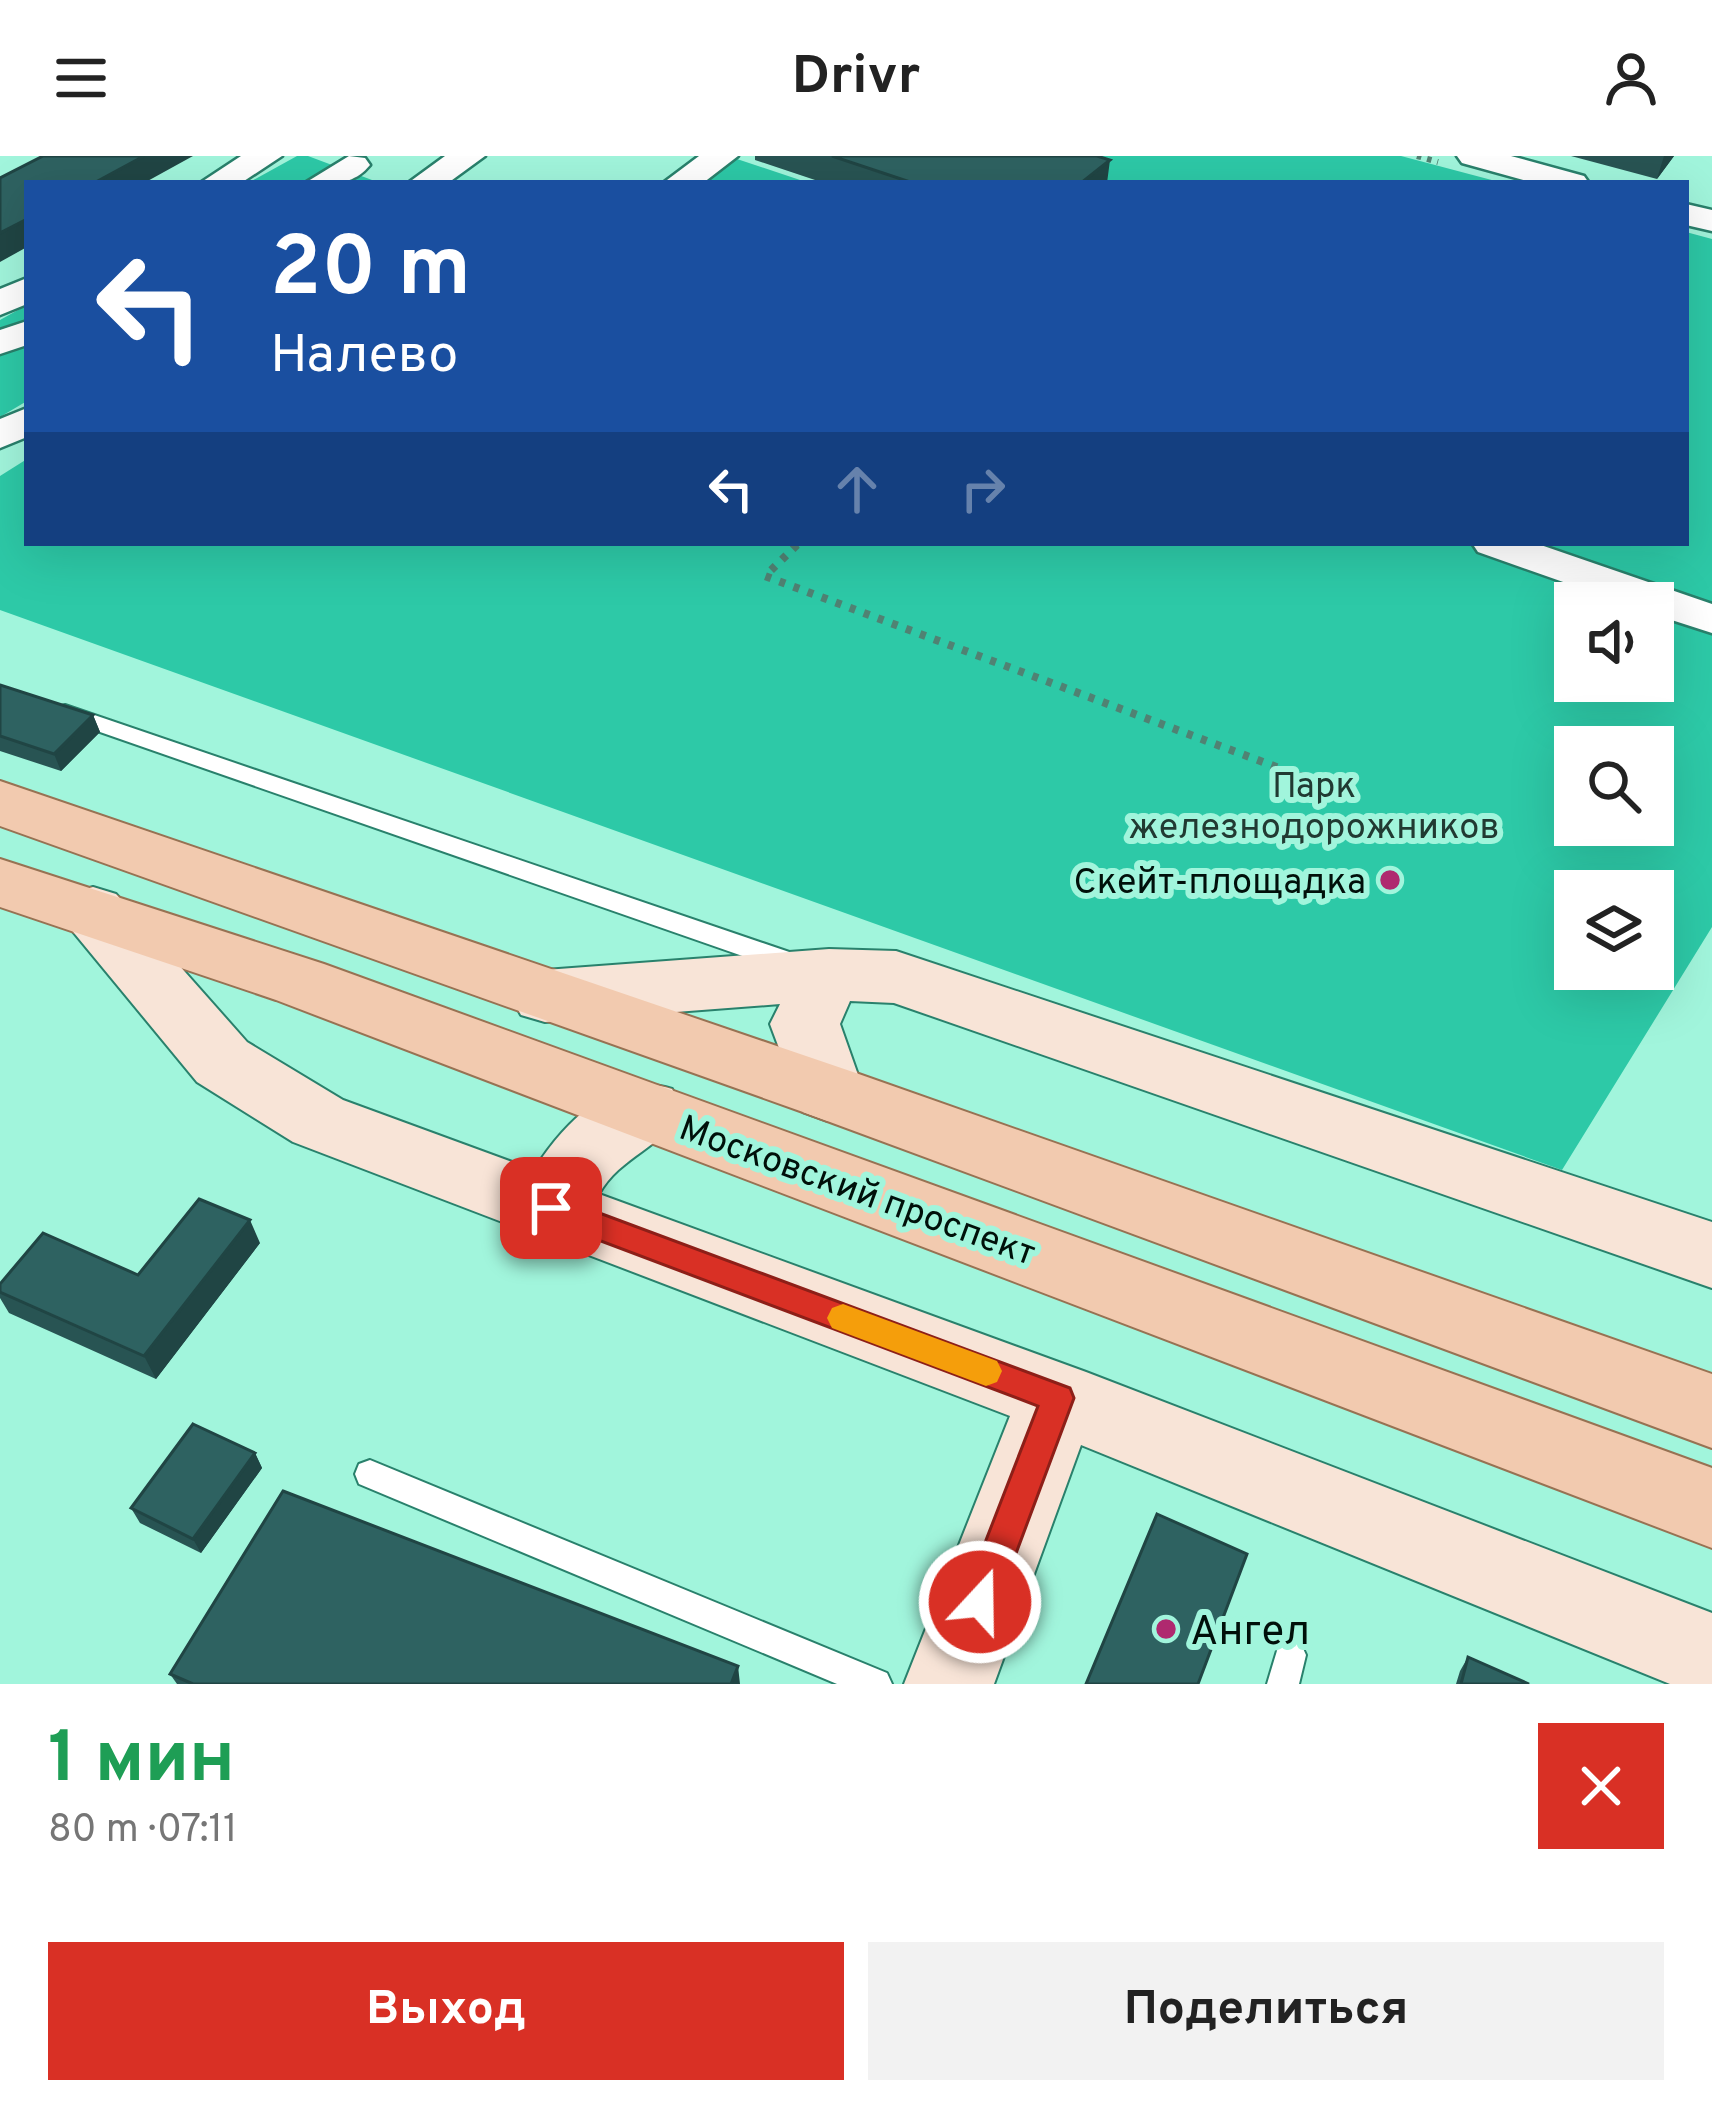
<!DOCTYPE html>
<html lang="ru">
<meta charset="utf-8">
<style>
:root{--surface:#fff;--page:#f2f2f2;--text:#222;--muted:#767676;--accent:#d93025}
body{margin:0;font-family:Overpass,sans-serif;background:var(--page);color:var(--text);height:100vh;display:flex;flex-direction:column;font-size:45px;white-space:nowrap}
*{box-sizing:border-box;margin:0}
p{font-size:39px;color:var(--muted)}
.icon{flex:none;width:66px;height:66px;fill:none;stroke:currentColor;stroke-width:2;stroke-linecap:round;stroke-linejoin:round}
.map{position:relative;height:1528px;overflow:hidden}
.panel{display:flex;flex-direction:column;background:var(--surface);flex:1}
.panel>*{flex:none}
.guide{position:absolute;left:24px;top:24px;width:1665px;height:366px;border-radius:0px;box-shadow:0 12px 48px #0002;background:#1a4fa0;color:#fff;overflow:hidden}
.controls{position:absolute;left:1554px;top:426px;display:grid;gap:24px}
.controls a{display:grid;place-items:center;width:120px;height:120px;border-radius:0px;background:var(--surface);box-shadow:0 12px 48px #0002;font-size:60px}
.pin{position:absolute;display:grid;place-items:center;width:102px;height:102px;color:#fff;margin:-51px;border-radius:24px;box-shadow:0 6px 18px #0006}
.me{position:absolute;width:132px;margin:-66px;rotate:21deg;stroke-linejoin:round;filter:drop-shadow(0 0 9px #0008)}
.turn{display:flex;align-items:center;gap:42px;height:252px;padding:0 48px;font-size:54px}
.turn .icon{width:156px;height:156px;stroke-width:2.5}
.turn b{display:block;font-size:84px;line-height:102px}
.lanes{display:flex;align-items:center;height:114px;padding:0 48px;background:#0003;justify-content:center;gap:60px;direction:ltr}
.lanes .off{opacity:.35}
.round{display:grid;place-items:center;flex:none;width:126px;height:126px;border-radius:0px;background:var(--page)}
.head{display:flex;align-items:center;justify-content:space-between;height:204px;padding:0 48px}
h1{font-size:72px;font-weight:700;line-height:90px;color:#1e9e55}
.primary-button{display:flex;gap:24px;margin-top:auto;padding:24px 48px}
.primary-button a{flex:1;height:138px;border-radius:0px;background:var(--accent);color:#fff;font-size:48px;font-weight:700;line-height:138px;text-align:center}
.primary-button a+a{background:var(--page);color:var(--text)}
header{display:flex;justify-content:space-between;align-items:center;height:156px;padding:0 48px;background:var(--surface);font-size:54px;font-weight:700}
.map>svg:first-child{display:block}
.green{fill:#2dc9a7;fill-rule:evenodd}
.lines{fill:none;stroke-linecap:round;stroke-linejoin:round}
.lane-casing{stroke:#29816c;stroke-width:4}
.street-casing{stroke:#29816c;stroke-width:5}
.secondary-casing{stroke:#29816c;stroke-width:4}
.primary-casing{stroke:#977253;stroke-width:4}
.path-far1{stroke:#508273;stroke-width:6;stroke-dasharray:4.5 6;stroke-linecap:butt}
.path{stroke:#508273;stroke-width:8;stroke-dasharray:6 9;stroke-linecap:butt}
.lane{fill:#fff;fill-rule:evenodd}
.street{fill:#fff;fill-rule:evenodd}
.secondary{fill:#f8e4d7;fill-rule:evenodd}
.primary{fill:#f2caaf;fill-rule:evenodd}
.wall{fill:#285453}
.shaded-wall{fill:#204544}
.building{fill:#2e6261;stroke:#204544;stroke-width:3}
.route{fill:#d93025;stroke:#8d1f18;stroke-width:3}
.slow{fill:#f59e0b}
.poi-dot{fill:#af296f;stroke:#a1f5dc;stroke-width:4.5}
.labels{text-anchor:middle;stroke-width:12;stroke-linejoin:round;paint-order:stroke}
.park-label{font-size:36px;fill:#213a32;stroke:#a1f5dc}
.poi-label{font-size:36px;fill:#00100a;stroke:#a1f5dc;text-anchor:end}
.street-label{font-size:36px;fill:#00100a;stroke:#a1f5dc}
.near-poi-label{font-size:42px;fill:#00100a;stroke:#a1f5dc;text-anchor:start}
</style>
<header><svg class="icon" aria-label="menu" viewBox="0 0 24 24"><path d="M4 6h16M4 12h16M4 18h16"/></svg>Drivr<svg class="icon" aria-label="person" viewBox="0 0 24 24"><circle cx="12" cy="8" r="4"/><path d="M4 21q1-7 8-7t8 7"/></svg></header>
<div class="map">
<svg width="1712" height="1528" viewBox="0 0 1712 1528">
<rect width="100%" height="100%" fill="#a1f5dc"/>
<path class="green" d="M297,0h11l72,27h-132z
M1007,0h394l102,27h-410z
M731,1l78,26h-116z
M1686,76l26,7v688l-150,243 -1562,-560v-134l27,-17v84h1659zM1575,447h78v78h-78zM1575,591h78v78h-78zM1575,735h78v78h-78z
M27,149v96l-27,16v-97z"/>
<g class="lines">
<defs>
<path id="lane" d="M65,549l736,251 3,7 -3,7h-18l-726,-253 -3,-5 3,-5z
M370,1304l517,213 5,11h-55l-478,-200 -4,-10 4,-10z
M1290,1483l11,5 5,11 -7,29h-32l12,-40z"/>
<path id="street" d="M241,0h41l-41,27h-41z
M349,0l16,2 5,7c-18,22 -39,18 -65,18z
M445,0h40l-37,27h-40z
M699,0h39l-35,27h-40z
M1457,0h54l73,20 5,7h-55l-72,-20z
M1686,48l26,6v21l-26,-6z
M27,122v26l-27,11v-26z
M27,165v24l-27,9v-24z
M27,252v29l-27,11v-29z
M1472,387h63l177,61v29l-59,-19v-11h-30l-145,-51z"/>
<path id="secondary" d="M93,731l23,7 131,148 96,58 191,70c29,-46 80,-100 138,-81l11,21c-19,37 -63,46 -84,84l487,178 626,241v71h-42l-589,-239 -87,239h-90l106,-268 -717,-274 -96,-60 -127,-154 -10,-17 10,-17z
M829,793l67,2 816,271v66l-818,-285 -44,-2 -10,23 24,68 -11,20 -25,9 -25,-9 -33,-88 10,-20 -235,18 -24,-7 -10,-19 10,-19 24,-7z"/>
<path id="primary" d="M0,625l853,291 859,302v74l-909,-336 -803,-286z
M0,703l324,105 1388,504v80l-1436,-548 -276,-93z"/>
</defs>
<use href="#lane" class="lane-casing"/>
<use href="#street" class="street-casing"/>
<use href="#secondary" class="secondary-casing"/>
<use href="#primary" class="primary-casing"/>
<path class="path-far1" d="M1417,0l21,6
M794,392l5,-5"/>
<path class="path" d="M797,389l-32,31 581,217"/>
<use href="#lane" class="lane"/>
<use href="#street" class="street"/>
<use href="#secondary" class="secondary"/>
<use href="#primary" class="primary"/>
</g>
<path class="wall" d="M755,0h342l10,27h-283l-69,-23z
M1571,0h103l-17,23z
M0,529l93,30 7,17 -39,39 -61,-20z
M260,1087l-104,136 -147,-66 -9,-15v-14l138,-9z
M255,1297l7,15 -61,85 -61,-30 -9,-15z
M1468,1501l61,27h-73l4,-13z
M170,1518l570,10h-563z"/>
<path class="shaded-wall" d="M144,0h49l-49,27h-50z
M1664,0h10l-17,23z
M1110,4l-3,23h-26z
M27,63v28l-27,15v-29z
M93,559l7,17 -39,39 -7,-17z
M250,1064l10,23 -104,136 -12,-23z
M255,1297l7,15 -61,85 -8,-14z
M738,1510l2,18h-9z"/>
<path class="building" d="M43,0h101l-50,27h-67v36l-27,14v-55z
M832,0h265l13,4 -29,23h-168z
M0,529l93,30 -39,39 -54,-18z
M199,1043l51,21 -106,136 -144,-64v-8l43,-51 95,42z
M193,1268l62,29 -62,86 -62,-31z
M283,1335l455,175 -7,18h-538l-23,-10z
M1157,1358l90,40 -49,130h-112z
M1468,1501l61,27h-68z"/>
<path class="route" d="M551,1039l519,193 4,10 -81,217 -13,5 -12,-5 -6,-13 76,-196 -498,-188 -4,-10z"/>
<path class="slow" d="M843,1148l154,57 5,10 -5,11 -11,4 -154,-58 -5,-10 5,-10z"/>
<g class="poi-dot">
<circle cx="1390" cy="724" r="12"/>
<circle cx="1166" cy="1473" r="12"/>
</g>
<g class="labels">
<g class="park-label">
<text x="1314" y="641">Парк<tspan x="1314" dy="41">железнодорожников</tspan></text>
</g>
<g class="poi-label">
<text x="1366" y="737">Скейт-площадка</text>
</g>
<g class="street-label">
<text transform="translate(858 1033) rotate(20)" y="13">Московский проспект</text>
</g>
<g class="near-poi-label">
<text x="1190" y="1488">Ангел</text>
</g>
</g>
</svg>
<div class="controls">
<a><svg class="icon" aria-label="sound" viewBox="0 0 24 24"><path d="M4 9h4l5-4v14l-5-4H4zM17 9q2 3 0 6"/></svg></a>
<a><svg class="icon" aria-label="search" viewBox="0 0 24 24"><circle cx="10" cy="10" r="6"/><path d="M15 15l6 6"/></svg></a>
<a><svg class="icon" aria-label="layers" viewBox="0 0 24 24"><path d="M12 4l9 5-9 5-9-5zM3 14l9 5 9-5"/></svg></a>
</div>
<div class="pin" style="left:551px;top:1052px;background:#d93025"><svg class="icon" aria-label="arrive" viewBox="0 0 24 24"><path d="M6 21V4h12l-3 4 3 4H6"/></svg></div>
<svg class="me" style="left:980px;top:1446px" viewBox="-20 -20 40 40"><circle r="17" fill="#d93025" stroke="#fff" stroke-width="3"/><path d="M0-11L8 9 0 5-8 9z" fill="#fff"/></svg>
<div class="guide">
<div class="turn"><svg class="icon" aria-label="left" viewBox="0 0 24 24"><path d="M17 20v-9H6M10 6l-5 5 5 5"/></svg><div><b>20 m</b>Налево</div></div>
<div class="lanes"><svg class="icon" aria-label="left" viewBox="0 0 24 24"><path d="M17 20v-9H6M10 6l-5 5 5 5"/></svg><svg class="icon off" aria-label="ahead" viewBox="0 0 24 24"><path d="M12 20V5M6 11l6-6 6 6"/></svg><svg class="icon off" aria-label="right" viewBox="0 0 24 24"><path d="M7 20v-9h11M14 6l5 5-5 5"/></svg></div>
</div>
</div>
<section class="panel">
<div class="head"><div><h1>1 мин</h1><p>80 m · 07:11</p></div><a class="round" style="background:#d93025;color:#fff"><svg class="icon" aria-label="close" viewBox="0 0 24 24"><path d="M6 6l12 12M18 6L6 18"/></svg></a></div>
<div class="primary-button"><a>Выход</a><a>Поделиться</a></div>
</section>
